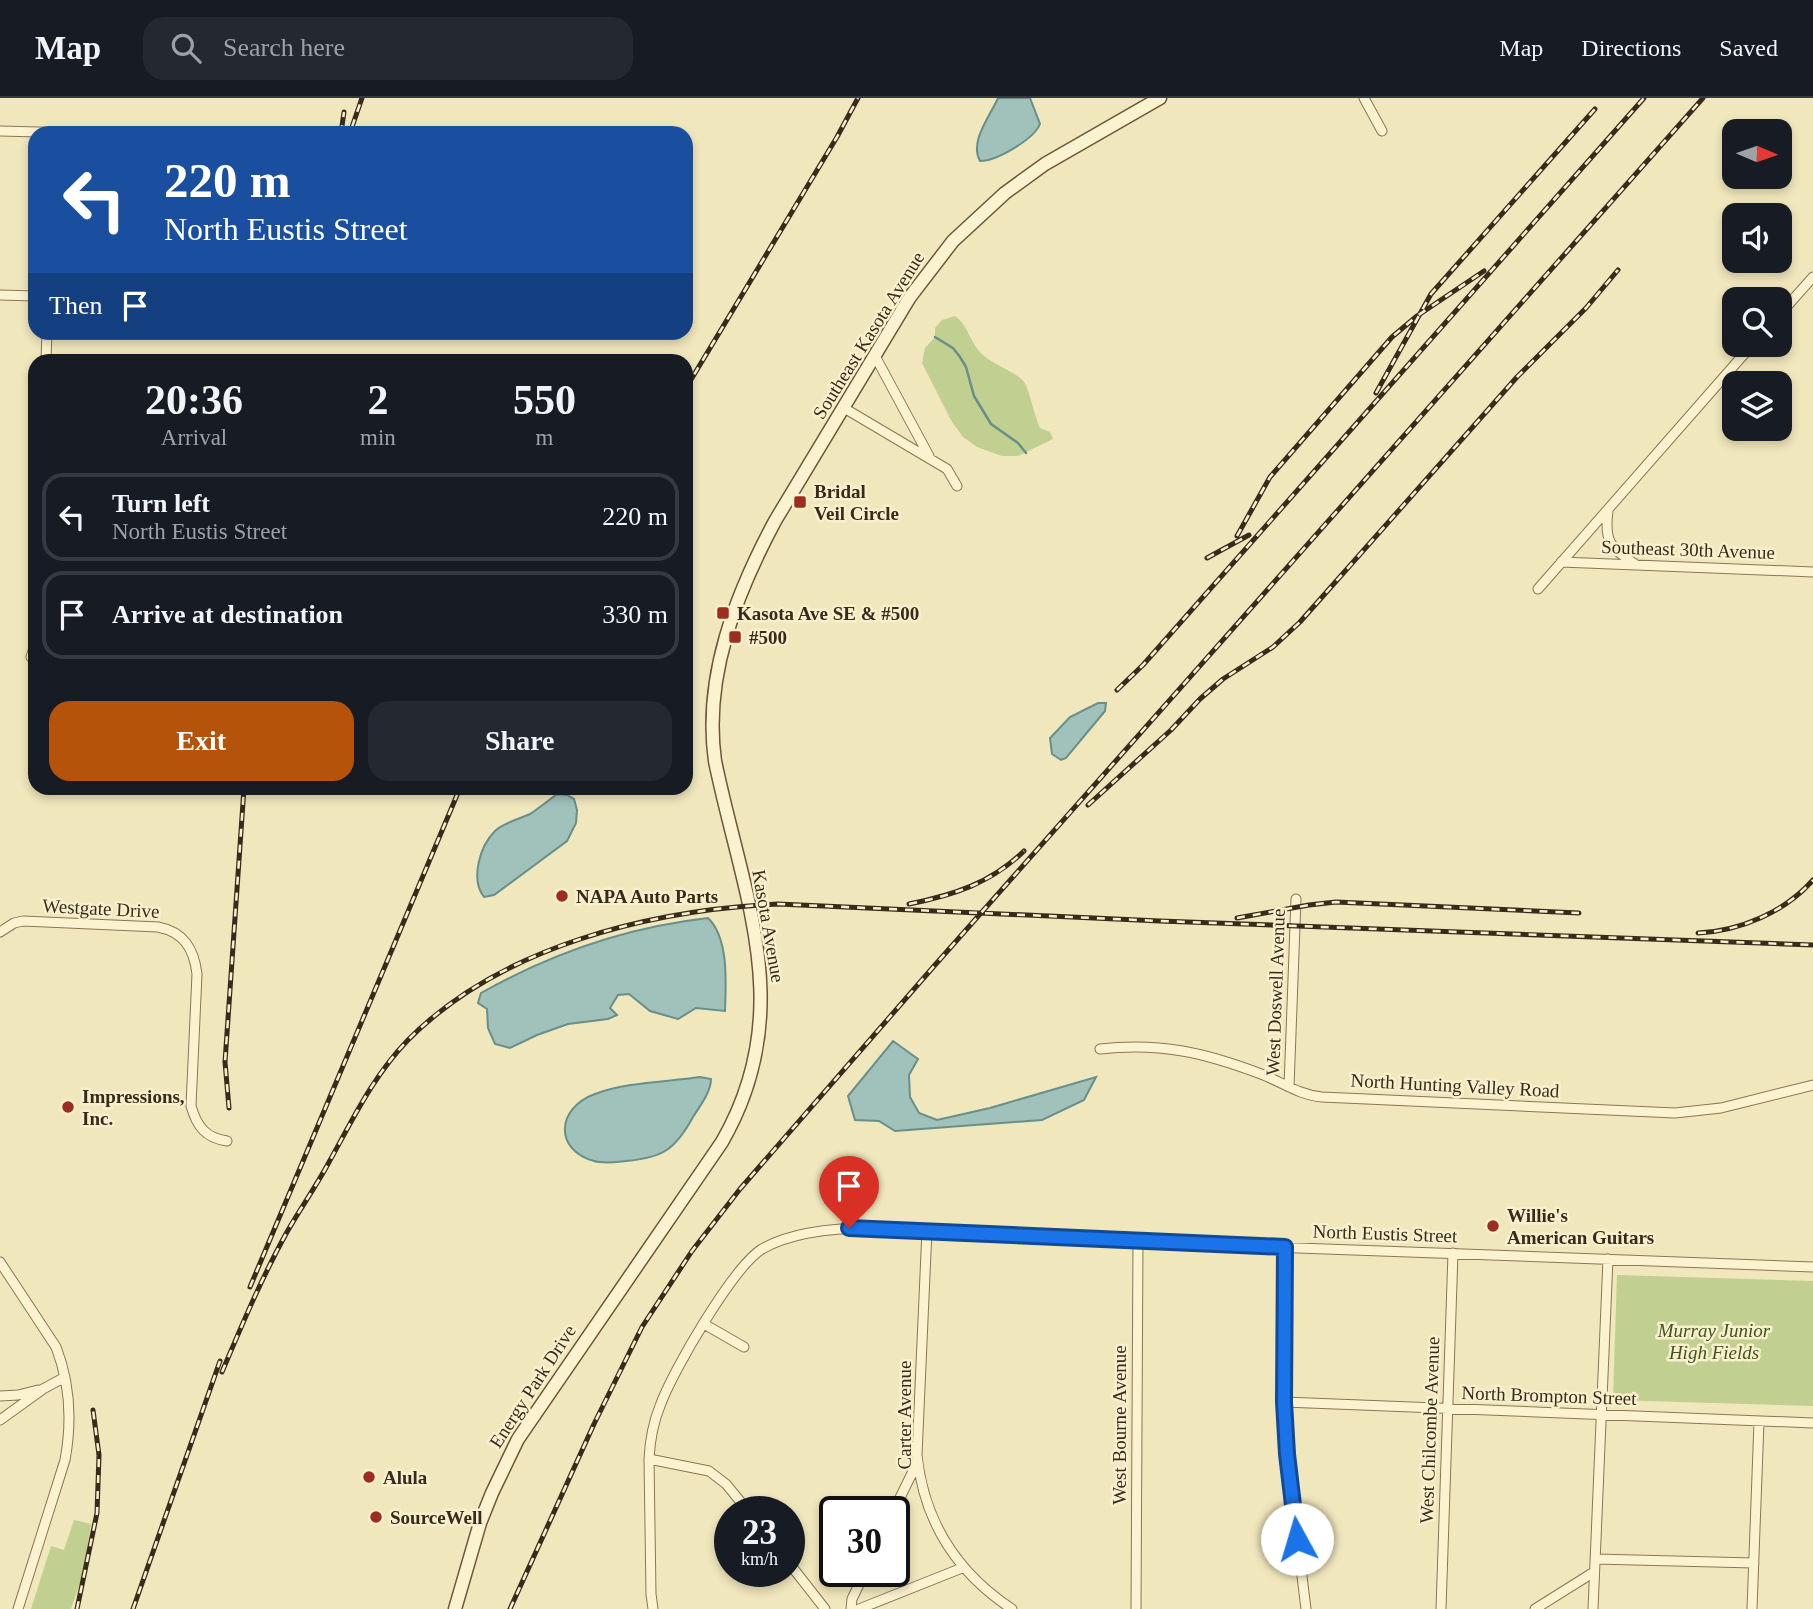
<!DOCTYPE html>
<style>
:root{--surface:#171b24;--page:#242831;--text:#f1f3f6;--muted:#9ea1a6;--line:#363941;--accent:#b45309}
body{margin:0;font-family:"Times New Roman",serif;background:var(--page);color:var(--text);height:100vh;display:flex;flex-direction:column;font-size:26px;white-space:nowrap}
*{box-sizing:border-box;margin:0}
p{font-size:23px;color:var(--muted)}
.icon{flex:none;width:38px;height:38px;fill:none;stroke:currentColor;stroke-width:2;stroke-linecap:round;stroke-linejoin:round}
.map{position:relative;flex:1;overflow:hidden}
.details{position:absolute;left:28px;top:256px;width:665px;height:441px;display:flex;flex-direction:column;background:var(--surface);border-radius:21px;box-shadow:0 4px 10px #0003}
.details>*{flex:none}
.top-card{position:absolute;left:28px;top:28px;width:665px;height:214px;border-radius:21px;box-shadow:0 4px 10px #0003;background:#1a4fa0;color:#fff;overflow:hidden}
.needle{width:46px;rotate:92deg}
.controls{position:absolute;left:1722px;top:21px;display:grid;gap:14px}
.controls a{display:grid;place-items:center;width:70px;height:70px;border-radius:14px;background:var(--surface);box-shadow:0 4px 10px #0003;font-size:35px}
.speed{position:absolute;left:714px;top:1398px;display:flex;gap:14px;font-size:35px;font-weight:700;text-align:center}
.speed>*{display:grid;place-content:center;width:91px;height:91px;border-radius:50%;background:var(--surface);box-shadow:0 4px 10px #0003;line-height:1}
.speed small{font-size:18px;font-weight:400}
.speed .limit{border:4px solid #111;border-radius:10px;background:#fff;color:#111}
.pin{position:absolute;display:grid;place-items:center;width:60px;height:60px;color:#fff;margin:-72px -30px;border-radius:50% 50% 50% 0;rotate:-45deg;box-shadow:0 0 7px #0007}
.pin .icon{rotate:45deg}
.me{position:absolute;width:77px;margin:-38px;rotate:354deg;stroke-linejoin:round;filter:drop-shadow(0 0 5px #0008)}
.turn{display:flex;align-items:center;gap:24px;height:147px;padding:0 21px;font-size:32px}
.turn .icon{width:91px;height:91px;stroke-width:2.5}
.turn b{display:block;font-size:49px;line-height:60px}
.then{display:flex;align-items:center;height:66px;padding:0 21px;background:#0003;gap:14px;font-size:26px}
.eta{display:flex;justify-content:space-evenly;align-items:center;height:119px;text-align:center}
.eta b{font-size:42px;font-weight:800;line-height:49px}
.cta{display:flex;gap:14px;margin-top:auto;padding:14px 21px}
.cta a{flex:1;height:80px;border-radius:21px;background:var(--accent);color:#fff;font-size:28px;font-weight:800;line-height:80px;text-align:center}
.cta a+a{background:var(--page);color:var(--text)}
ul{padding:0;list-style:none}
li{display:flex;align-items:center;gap:21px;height:88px;margin:0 14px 10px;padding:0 7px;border:4px solid var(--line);border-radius:21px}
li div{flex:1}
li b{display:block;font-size:26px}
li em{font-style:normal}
header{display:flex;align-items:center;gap:42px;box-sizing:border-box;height:98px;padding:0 35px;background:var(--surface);border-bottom:2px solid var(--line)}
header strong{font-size:33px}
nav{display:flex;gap:38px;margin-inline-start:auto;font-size:24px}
.search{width:490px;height:63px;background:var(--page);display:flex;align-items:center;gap:18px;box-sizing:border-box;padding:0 24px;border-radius:21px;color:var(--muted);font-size:26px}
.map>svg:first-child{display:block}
.green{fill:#c1cf90}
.water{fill:#a1c1bb;stroke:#688f8a;stroke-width:2}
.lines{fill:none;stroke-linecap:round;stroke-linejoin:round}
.stream{stroke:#688f8a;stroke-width:2.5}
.street-casing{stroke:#897655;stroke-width:11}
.secondary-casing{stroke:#6b5738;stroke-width:15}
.street{stroke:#fbf3d0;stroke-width:9}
.secondary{stroke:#fbf3d0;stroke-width:12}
.rail-casing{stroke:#372c1b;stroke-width:5}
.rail{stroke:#f8f0cd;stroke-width:2.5;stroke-dasharray:8;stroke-linecap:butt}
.route-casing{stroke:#114b97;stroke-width:18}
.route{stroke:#1a73e8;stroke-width:12}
.poi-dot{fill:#9c2d21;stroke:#f8f0cd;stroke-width:2.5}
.labels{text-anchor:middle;stroke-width:5;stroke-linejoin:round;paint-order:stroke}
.street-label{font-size:19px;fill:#372c1b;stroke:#f8f0cd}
.poi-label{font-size:19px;font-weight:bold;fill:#372c1b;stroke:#f8f0cd;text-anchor:start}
.park-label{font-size:19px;font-style:italic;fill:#425520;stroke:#f8f0cd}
</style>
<header>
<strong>Map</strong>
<div class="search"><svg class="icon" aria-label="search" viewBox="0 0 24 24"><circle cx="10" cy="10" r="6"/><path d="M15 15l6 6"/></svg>Search here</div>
<nav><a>Map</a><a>Directions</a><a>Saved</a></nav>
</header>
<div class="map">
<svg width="1813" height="1511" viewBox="0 0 1813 1511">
<rect width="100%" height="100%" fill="#f1e7bd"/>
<path class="green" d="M955,218c14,10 15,28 28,39 12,11 32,16 41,27 5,7 11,35 16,46l10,4 3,7 -35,17h-16l-25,-9 -14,-10 -11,-15 -30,-59 3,-15 10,-11v-9l7,-8z
M1617,1177l196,6v125l-200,-6z
M74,1422l17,4 -8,50 -12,35h-40l20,-63 13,4z"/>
<path class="water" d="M998,0h32l10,26c-6,15 -43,37 -60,37 -11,-19 10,-45 18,-63z
M1098,605h8l-1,8 -39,47 -5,2 -9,-6 -2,-16 20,-21z
M557,696l10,1 7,4 3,11 -1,13 -9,18 -73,54 -10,2c-14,-18 -4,-51 11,-66 8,-8 24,-12 35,-17 9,-6 18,-13 27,-20z
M708,820c21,20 18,65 17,93l-29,-3 -18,11 -28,-8 -21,-17 -11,1 -8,13 7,7 -9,4 -40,5 -31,11 -27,13 -15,-4 -7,-16 -1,-19 -9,-6 3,-10c71,-40 147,-66 227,-75z
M893,943l25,18 -9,16 1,22 9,16 18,7 53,-12 106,-31 -12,23 -42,20 -147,11 -16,-10 -24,-1 -7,-24z
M700,979l11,2c0,13 -11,27 -18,38 -18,33 -31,41 -67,44 -10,1 -22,3 -32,0 -40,-11 -38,-53 1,-67 32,-12 71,-12 105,-17z"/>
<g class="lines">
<path class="stream" d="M935,239l18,11 7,9 6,10 8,29 17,28 27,19 8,10"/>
<defs>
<path id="street" d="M1364,0l18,33
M0,33l78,2
M0,197l35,1
M1780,216l33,-37
M875,258l54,100
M46,262l1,-28
M844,310l103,61 10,17
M1608,413c-4,31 2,36 27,53
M1561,464l252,10
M1538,491l214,-244
M31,559l4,-12
M0,834l14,-9 9,-2 135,6c26,5 36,22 39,47l-6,132c6,21 15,32 36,35
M1100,951c60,-7 106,4 161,25 21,8 38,21 61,23l353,16 46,-5 92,-23
M1289,989l7,-188
M927,1132l-10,225c7,67 39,117 95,154
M1285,1149l-1,155 3,52 19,155
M0,1164l56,85c14,36 16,75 9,113l-47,149
M704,1226l40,23
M0,1298l18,-1 20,-5
M1284,1304l529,21
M0,1322l43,-31 22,-12
M649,1361l60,12 17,13 23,28
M893,1414l24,-49
M1595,1461l159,4
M789,1465l36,46
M653,1511l-2,-15 -2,-135c1,-19 4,-36 11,-53 12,-34 73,-139 102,-157 31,-18 75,-21 110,-21l266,14 675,25
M851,1511l1,-10 13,-27
M859,1511l103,-41
M1136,1511l2,-367
M1441,1511l12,-356
M1535,1511l59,-37
M1593,1511l15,-350
M1752,1511l7,-187"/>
<path id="secondary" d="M455,1511l25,-86 12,-30 26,-54 204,-297c76,-132 21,-245 -7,-381 -12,-84 21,-167 60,-240l135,-224 43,-56 52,-48 40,-29 115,-66"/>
</defs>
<use href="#street" class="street-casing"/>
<use href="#secondary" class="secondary-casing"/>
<use href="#street" class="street"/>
<use href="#secondary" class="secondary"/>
<defs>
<path id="rail" d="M352,29l10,-29
M341,35l3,-21
M686,290l151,-251 21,-39
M1376,295l55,-99 164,-185
M1237,438l33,-59 122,-140 25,-21 67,-45
M1207,460l42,-23
M1117,592l26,-25 501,-567
M1088,707l83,-75 29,-31 23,-20 50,-32 27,-25 217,-245 69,-69 32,-38
M909,806c45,-9 82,-21 115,-53
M1237,820l72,-13 27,-3 243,11
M1698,835c42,-2 87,-21 115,-53
M229,1010l-4,-46 19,-274
M250,1189l210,-499
M222,1274c20,-47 40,-95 65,-140 13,-23 28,-44 41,-68 24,-43 45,-88 80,-124 93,-94 243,-130 370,-136l382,17 653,24
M77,1511l20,-96 2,-58 -6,-45
M133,1511l87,-248
M510,1511l84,-185 48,-97 50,-76 48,-62 195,-224 768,-867"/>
</defs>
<use href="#rail" class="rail-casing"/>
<use href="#rail" class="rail"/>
</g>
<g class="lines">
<defs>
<path id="route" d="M849,1130l436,19 -1,155 3,52 10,85"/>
</defs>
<use href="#route" class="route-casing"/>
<use href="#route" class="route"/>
</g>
<g class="poi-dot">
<rect x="793" y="397" width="14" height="14" rx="3.5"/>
<rect x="716" y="508" width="14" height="14" rx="3.5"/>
<rect x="728" y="532" width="14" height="14" rx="3.5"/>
<circle cx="562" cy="798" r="7"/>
<circle cx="68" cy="1009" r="7"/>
<circle cx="1493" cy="1128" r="7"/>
<circle cx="369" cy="1379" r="7"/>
<circle cx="376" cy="1419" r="7"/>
</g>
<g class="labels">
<g class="street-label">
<text transform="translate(868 237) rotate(-58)" y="7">Southeast Kasota Avenue</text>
<text transform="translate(1688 451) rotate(2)" y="7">Southeast 30th Avenue</text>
<text transform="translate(101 810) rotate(3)" y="7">Westgate Drive</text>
<text transform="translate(769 828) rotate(80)" y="7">Kasota Avenue</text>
<text transform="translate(1275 894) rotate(-88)" y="7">West Doswell Avenue</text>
<text transform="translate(1455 987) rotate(3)" y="7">North Hunting Valley Road</text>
<text transform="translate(1385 1135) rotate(2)" y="7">North Eustis Street</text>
<text transform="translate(532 1288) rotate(-57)" y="7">Energy Park Drive</text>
<text transform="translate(1549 1297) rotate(2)" y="7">North Brompton Street</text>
<text transform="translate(904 1317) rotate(-90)" y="7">Carter Avenue</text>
<text transform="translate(1119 1327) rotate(-90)" y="7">West Bourne Avenue</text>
<text transform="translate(1429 1332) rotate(-88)" y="7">West Chilcombe Avenue</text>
</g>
<g class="poi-label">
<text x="814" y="400">Bridal<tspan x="814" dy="22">Veil Circle</tspan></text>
<text x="737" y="522">Kasota Ave SE &amp; #500</text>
<text x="749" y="546">#500</text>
<text x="576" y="805">NAPA Auto Parts</text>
<text x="82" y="1005">Impressions,<tspan x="82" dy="22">Inc.</tspan></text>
<text x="1507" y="1124">Willie's<tspan x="1507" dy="22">American Guitars</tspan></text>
<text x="383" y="1386">Alula</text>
<text x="390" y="1426">SourceWell</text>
</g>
<g class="park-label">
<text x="1714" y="1239">Murray Junior<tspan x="1714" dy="22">High Fields</tspan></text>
</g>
</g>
</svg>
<div class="controls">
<a><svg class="needle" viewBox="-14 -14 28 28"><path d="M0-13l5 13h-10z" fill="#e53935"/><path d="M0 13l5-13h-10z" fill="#9ea1a6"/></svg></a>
<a><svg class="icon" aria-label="sound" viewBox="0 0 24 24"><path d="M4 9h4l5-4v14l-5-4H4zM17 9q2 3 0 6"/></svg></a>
<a><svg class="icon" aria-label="search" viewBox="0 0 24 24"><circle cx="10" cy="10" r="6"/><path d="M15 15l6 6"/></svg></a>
<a><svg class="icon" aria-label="layers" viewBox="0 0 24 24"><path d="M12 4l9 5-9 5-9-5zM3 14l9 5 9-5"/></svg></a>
</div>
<div class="speed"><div>23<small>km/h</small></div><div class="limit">30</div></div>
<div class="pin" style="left:849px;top:1130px;background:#d93025"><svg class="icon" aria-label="arrive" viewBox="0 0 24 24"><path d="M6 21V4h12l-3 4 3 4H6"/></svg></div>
<svg class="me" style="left:1297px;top:1441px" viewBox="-20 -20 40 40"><circle r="19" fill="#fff"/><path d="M0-13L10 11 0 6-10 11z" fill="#1a73e8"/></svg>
<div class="top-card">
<div class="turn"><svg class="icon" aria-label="left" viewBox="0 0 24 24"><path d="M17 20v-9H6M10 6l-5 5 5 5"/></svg><div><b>220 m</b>North Eustis Street</div></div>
<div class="then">Then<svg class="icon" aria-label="arrive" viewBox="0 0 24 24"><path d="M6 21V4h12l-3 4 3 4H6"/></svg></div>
</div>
<section class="details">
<div class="eta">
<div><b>20:36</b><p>Arrival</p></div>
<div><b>2</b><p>min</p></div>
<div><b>550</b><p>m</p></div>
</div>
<ul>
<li><svg class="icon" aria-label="left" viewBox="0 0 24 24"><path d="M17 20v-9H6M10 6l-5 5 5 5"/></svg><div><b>Turn left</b><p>North Eustis Street</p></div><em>220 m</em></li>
<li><svg class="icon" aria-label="arrive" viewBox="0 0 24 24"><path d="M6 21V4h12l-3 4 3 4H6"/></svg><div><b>Arrive at destination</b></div><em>330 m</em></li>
</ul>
<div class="cta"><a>Exit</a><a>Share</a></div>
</section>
</div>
